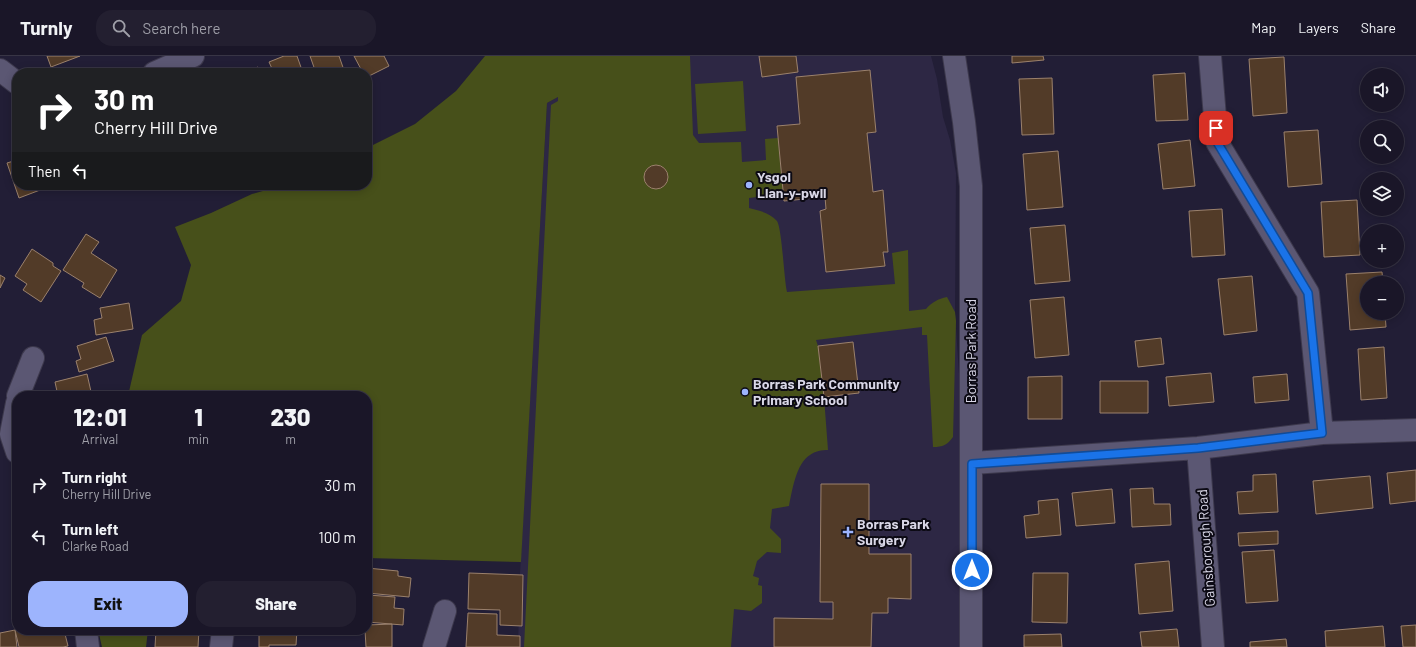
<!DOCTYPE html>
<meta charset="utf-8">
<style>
:root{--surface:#1a1628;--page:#231f30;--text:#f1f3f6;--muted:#9f9fa8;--line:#383545;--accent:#9db4fd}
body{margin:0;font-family:Barlow,sans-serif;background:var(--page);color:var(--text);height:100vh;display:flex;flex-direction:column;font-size:15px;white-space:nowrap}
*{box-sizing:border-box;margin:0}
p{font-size:13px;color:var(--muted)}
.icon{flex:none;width:22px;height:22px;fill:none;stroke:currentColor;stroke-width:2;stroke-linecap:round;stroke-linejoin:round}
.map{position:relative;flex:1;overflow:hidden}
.details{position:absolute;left:12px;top:335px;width:360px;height:244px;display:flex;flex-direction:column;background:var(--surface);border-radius:16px;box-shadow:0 2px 10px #0003,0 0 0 1px var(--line)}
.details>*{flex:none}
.banner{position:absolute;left:12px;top:12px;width:360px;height:122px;border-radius:16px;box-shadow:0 2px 10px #0003,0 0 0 1px var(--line);background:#202124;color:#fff;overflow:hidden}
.fabs{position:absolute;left:1360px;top:12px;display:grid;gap:8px}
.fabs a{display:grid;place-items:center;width:44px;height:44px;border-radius:50%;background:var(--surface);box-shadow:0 2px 10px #0003,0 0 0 1px var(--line);font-size:20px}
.pin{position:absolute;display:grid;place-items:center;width:34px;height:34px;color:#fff;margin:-17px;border-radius:8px;box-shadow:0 2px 6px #0006}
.me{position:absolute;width:44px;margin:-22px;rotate:0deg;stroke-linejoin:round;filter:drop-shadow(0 0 3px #0008)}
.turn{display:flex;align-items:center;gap:14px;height:84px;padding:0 16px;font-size:18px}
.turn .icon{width:52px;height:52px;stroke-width:2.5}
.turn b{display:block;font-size:28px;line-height:34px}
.then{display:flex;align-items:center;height:38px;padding:0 16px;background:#0003;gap:8px;font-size:15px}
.eta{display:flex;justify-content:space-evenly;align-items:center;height:68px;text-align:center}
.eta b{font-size:24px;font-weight:800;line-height:28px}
.button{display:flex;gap:8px;margin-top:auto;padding:8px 16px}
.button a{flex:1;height:46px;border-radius:16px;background:var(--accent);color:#111;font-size:16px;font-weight:800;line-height:46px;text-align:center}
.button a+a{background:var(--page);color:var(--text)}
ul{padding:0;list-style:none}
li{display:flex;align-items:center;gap:12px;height:52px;padding:0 16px}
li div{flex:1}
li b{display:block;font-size:15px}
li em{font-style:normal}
header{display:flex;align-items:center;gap:24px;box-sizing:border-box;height:56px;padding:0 20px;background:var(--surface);border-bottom:1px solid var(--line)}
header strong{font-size:19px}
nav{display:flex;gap:22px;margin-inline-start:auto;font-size:14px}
.search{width:280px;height:36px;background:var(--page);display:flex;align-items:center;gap:10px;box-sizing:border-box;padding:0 14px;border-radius:16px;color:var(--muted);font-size:15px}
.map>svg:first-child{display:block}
.built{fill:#2d2744}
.green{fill:#47501a}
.building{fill:#523b28;stroke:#9b816c}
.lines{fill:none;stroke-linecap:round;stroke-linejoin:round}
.minor-casing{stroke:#3d394d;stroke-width:24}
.minor{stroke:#5b5773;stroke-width:22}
.route-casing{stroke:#114b97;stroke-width:10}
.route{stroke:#1a73e8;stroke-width:7}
.poi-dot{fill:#9db4fd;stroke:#0c0a14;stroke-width:1.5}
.labels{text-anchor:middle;stroke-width:4;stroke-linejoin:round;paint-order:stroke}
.poi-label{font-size:14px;font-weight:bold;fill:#d9d7e7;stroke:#0c0a14;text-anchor:start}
.street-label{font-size:14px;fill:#d9d7e7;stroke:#0c0a14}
</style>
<header>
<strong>Turnly</strong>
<div class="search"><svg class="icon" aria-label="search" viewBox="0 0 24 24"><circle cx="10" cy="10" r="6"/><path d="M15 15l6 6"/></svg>Search here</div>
<nav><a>Map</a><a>Layers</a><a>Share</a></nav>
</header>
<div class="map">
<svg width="1416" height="591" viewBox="0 0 1416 591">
<rect width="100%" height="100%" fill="#221e36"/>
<path class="built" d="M632,0h299l6,23 6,38 7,23 6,33 -1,140 9,136 -2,198h-444l2,-74 27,-470z"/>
<path class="green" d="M485,0h205l3,79 6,8 42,-1 1,20 24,-2 -1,-21 13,-1 5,56 -34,4v10c10,3 20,4 28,13 5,8 7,58 10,71l108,-8 -3,-31 16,-3 1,61 17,-2c6,-7 12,-10 21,-12l8,15 1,9 -3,116c-6,8 -10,10 -20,10l-6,-112h-5v-8l-106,13 2,6 6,51 4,53c-6,0 -13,1 -18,5 -14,8 -18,37 -21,51l-17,3 -2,19 11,11v14l-14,-1 -10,9 -4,15 6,2 -1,7 4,1v17l-11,8 -17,-2 -3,38h-207l27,-542 7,-4v-4l-11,6 -26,459 -154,-4v-162h-239l14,-61 39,-34 10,-36 -16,-38 36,-14 41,-19 32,-9h83v-37l48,-24 41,-33z
M743,25l3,50 -48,3 -3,-50z
M98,574h50l-2,17h-44z"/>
<path class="building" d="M47,0h33l-29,11z
M284,0h13l6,17h-29l-5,-11z
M310,0h29l6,17h-29z
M354,0h30l5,10 -22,11v-4h-4z
M759,0h37l2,16 -36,5z
M1012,0h31l1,4 -32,3z
M1284,1l3,56 -34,3 -4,-57z
M258,11l2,6h-17z
M870,14l6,62 -9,1 6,59 10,-2 5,62h-5l2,14 -59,6 -6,-61 6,-2 -1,-12 -41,4 -7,-75 23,-2 -4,-47z
M1185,17l3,47 -32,1 -3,-46z
M1052,22l2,56 -32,1 -3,-56z
M1318,74l4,54 -34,3 -4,-55z
M1190,84l5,46 -32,3 -5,-45z
M1058,95l5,56 -36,3 -4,-56z
M17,104v25h30l1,2 -29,11 -12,-35z
M644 121a12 12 0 1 1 24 0a12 12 0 1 1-24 0Z
M1357,144l3,55 -36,2 -3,-55z
M1222,153l3,46 -33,2 -3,-46z
M1065,169l5,56 -35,3 -5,-56z
M86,178l13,8 -8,11 26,17 -17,28 -18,-11 2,-4 -21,-13z
M32,193l21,14v3l8,5 -20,31 -18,-12 4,-6 -12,-8z
M1382,216l1,11h-16v30h18l1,14 -36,3 -4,-56z
M0,219l5,3 -5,10z
M1252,220l5,55 -33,4 -6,-56z
M1064,241l5,58 -34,3 -5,-58z
M129,247l4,26 -37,6 -2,-15 8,-2 -2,-10z
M106,281l8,24 -35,11 -3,-11 5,-2 -4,-13z
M1161,282l3,26 -26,3 -3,-26z
M853,286l6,51 -35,4 -6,-51z
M1384,291l3,51 -26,2 -3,-51z
M1211,317l3,29 -45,4 -3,-29z
M87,318l5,22h-34l-3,-14z
M1287,318l2,26 -34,3 -2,-26z
M1062,320v43h-34v-42z
M1100,325h48v32h-48z
M1416,414v31l-26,3 -3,-31z
M1276,418l2,38 -39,2 -2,-22 16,-1v-16z
M1370,420l3,32 -57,6 -3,-33z
M821,428h48v70h42v45l-23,-1v15h-16l-1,34h-97v-29l59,1v-17h-13z
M1153,432l1,16h16l1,21 -39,2 -2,-38z
M1112,433l3,34 -39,3 -4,-33z
M1058,443l3,36 -35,3 -2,-22 15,-2 -1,-13z
M1278,475v13l-39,2 -1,-13z
M1274,494l4,51 -32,2 -4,-51z
M1169,505l4,50 -34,3 -4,-50z
M367,512l31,3v5l13,2 -2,19 -42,-4z
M469,517l54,2 -1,51 -22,-1v-15l-32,-1z
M1033,517h35l-1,50 -35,-1z
M368,539l27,2 -1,11 10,1 -1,16 -36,-3z
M468,557l29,1v21l23,1v11h-54z
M392,568v23h-26l-1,-17h2v-5z
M1416,569v22h-13l-2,-21z
M1383,570l2,21h-59l-1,-16z
M1177,573l2,18h-37l-2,-15z
M15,574h49l4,16 -5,1h-44z
M15,574l2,17h-17v-14z
M156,574h43l-1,17h-43z
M259,574h38l-1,15h-27v2h-10z
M1061,578l1,13h-38v-12z
M1286,583l1,8h-37v-5z"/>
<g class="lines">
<defs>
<path id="minor" d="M954,0l10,66 7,64v461
M1210,0l7,86 91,151 14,140
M0,14l17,13
M154,17l39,-17
M18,340l15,-38
M17,347l-6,31 6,18
M1198,392l15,199
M972,407l226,-15 124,-15 94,-3
M86,574l2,17
M221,591l2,-17
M434,591l11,-36"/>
</defs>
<use href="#minor" class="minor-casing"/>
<use href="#minor" class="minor"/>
</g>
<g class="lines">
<defs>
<path id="route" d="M972,514v-106l226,-16 124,-15 -14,-140 -91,-151 -1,-14"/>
</defs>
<use href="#route" class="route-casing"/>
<use href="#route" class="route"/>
</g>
<g class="poi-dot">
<circle cx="749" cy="129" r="4"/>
<circle cx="745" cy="336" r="4"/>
<path d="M846 470h4v4h4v4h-4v4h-4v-4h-4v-4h4z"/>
</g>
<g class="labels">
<g class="poi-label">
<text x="757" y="126">Ysgol<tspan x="757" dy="16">Llan-y-pwll</tspan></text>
<text x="753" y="333">Borras Park Community<tspan x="753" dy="16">Primary School</tspan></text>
<text x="857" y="473">Borras Park<tspan x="857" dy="16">Surgery</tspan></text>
</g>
<g class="street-label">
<text transform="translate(971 295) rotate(-90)" y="5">Borras Park Road</text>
<text transform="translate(1206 492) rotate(-94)" y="5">Gainsborough Road</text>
</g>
</g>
</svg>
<div class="fabs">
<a><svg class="icon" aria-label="sound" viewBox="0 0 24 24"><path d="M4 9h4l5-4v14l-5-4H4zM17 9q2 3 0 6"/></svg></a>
<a><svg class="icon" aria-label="search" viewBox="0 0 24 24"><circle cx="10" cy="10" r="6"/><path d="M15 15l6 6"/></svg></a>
<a><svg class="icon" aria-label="layers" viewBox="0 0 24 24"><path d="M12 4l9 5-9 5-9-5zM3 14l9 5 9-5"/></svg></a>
<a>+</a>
<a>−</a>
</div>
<div class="pin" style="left:1216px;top:72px;background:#d93025"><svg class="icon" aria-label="arrive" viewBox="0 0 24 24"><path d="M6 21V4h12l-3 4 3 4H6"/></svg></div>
<svg class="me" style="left:972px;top:514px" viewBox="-20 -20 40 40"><circle r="17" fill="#1a73e8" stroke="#fff" stroke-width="3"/><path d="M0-11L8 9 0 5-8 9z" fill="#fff"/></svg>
<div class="banner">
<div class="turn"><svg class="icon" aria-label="right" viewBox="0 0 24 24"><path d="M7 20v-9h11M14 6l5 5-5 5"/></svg><div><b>30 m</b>Cherry Hill Drive</div></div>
<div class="then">Then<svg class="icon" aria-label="left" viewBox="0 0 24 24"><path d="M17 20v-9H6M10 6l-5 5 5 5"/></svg></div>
</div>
<section class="details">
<div class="eta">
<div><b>12:01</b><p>Arrival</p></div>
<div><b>1</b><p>min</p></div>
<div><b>230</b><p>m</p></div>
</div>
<ul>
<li><svg class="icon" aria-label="right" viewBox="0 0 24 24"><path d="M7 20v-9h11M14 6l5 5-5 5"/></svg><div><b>Turn right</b><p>Cherry Hill Drive</p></div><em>30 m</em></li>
<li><svg class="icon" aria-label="left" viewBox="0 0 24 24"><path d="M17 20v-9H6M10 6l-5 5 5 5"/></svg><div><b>Turn left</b><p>Clarke Road</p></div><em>100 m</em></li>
</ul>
<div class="button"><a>Exit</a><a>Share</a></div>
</section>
</div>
